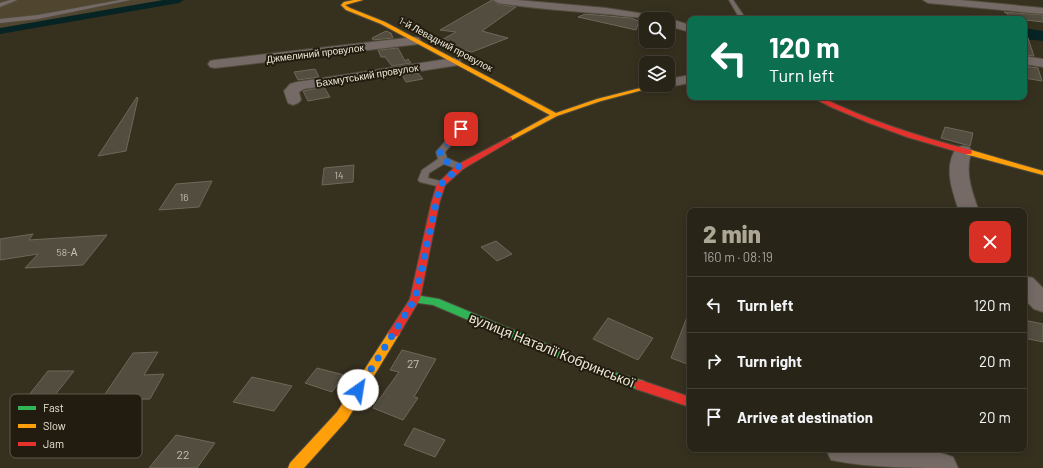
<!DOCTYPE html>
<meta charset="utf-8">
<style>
:root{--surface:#282417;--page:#343024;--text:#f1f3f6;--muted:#a5a4a1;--line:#444136;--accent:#aca695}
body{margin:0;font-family:Barlow,sans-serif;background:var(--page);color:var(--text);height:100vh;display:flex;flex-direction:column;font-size:15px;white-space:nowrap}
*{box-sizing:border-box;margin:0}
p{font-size:13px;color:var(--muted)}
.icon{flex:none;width:22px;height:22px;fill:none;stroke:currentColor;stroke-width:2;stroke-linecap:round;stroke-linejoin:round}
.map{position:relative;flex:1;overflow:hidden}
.panel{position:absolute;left:687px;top:208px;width:340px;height:244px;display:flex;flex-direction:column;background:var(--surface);border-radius:8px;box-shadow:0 2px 10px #0003,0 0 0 1px var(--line)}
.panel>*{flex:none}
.banner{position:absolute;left:687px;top:16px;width:340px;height:84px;border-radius:8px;box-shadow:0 2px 10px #0003,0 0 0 1px var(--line);background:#0b6e4f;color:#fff;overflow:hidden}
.controls{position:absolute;left:639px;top:12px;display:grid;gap:8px}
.controls a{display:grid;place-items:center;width:36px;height:36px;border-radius:8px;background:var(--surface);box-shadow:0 2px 10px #0003,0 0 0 1px var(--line);font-size:20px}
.pin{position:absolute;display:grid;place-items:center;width:34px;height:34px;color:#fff;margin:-17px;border-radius:8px;box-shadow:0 2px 6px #0006}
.me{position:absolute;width:44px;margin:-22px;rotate:32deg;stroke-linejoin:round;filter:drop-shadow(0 0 3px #0008)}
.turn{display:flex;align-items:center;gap:14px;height:84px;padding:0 16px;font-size:18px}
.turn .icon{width:52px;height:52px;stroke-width:2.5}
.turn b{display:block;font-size:28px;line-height:34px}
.round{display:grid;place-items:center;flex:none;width:42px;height:42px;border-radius:8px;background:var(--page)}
.headline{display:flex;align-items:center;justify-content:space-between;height:68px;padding:0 16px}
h1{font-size:24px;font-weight:800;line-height:30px;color:var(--accent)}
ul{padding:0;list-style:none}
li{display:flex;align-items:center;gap:12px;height:56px;padding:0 16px;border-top:1px solid var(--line)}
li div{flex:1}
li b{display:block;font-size:15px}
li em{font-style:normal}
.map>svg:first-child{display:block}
.green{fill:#50462f}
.water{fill:#072425}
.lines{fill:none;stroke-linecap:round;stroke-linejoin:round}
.canal{fill:#072425;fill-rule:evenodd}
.building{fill:#524d3f;stroke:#6d685a}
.lane-casing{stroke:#514c3e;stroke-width:2}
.street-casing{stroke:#514c3e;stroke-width:2}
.fast-casing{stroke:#514c3e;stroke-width:2}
.slow-casing{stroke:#514c3e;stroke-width:2}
.jam-casing{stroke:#514c3e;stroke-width:2}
.lane{fill:#756a65;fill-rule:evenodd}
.street{fill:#756a65;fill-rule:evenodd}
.fast{fill:#30b455;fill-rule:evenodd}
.slow{fill:#ff9f0a;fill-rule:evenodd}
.jam{fill:#e5322d;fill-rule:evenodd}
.route{stroke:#1a73e8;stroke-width:7;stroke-dasharray:0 12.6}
.labels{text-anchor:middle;stroke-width:4;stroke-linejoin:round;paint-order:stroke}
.far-street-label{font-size:10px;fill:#ece6d4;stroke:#211c0f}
.number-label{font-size:10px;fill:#c6c0af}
.near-number-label{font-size:12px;fill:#c6c0af}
.near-street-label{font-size:14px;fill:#ece6d4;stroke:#211c0f}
.key{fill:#211c0f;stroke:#5e594a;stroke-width:1}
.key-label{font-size:11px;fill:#ece6d4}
</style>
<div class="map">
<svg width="1043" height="468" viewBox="0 0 1043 468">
<rect width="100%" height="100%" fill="#36301f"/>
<path class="green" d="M0,0h169l-100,20 -69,11z"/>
<path class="water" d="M1024,28l19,3v10l-19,-2z"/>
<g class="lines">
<path class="canal" d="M163,0h21l-5,3 -179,31v-6z"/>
</g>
<path class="building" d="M492,0l6,4 18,3 -34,24 26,7 -36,14 -38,-8 22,-12 -16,-2z
M1004,12l39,3v7l-36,-4 1,-4z
M585,14l46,4 8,3 -3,9 -58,-13z
M386,31l5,2 2,5 -20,2 -1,-2z
M1024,35h3l7,21 -10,-1z
M398,48l7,13 3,-2 3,4 -19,3 -7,-9h-4l-3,-7z
M1024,66l14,2 4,13 -18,-3z
M315,69l4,8 -21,3 -4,-8z
M418,73l5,6 -17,3 -4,-7z
M324,87l6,10 -22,4 -5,-10z
M137,97l1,1 -12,53 -28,5z
M945,127l28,6 -3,13 -29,-8z
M354,165l-1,17 -31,3 2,-17z
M212,181l-13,26 -40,3 17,-26z
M33,234l-4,6 78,-5 -24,30 -58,3 13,-14 -38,6v-21z
M496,241l16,13 -15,7 -16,-14z
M689,312h1v53l-19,-7z
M608,318l45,20 -15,22 -45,-21z
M1024,320l19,4v18l-19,-4z
M402,350l34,9 -22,38 4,1 -15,22 -30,-12 26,-36 -9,-2z
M158,352l-14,23 20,-1 -14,25 -49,1 32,-47z
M317,368l27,7 -12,17 -27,-9z
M48,371h26l-23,29h-26z
M252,377l40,9 -18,25 -41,-9z
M414,428l31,12 -10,17 -31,-12z
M176,435l39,8 -18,25h-48z"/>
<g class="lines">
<defs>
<path id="lane" d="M10,0h7l-17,7v-4z
M120,0h10l-92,19 -38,4v-4l38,-4z
M729,0h4l13,19h-6z
M458,127h3l4,2 -20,23 2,6 16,7 2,2 -2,2h-6l-13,-5 -15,9 -1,5 16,4 2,2 -2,2 -3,1 -21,-5 -2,-2 4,-10 16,-11 -2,-7z"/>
<path id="street" d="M493,0h24l89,8 52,8 5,3c-20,0 -37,-3 -57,-5 -36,-3 -72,-5 -108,-11z
M923,0h37l83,8v6l-115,-11z
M667,19c7,0 15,4 23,6v7l-22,-6v-7z
M415,37l4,1 2,3 -2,3 -204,24 -5,-1 -2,-3 2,-3 5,-1z
M1024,56l19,3v8l-19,-3z
M454,58l5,1 2,3 -2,3 -155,24 -5,3 2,8 -3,3 -5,2 -5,-2 -4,-12 6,-7 7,-2z
M690,75v8l-22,4 -6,-2h6v-6z
M963,146l6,1 3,4c-8,20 0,41 7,60h-20c-7,-21 -16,-44 -2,-64z
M1024,276l9,2 10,10v24l-9,-3 -10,-10z
M826,449c39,0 92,-6 127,8l5,11c-41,0 -88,0 -127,-8z"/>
<path id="fast" d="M415,295l24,4 178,74 27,8 2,4 -2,4 -4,1 -30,-10 -177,-75 -22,-3 -1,-3 1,-3z"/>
<path id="slow" d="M354,0h9l-18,5 5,3 35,14 171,91 41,-14 55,-14h10l-61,16 -44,15 -45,24h-4v-2l42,-23 -169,-91 -35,-14 -5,-5 3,-3z
M965,150h6l72,21v4l-78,-21z
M394,329l4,1 2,3 -53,87 -43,48h-16l2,-5 47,-51 53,-82z"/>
<path id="jam" d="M812,97h8c48,23 99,40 151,53l1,2 -1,2h-6l-58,-17 -38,-14 -38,-16z
M510,137l2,1v2l-49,29 -18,16 -6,19 -19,95 -22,37 -4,1 -4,-1 -2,-3 22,-34 21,-95 6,-20 20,-19z
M640,380l50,17v10l-54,-18 -2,-4 2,-4z"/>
</defs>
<use href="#lane" class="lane-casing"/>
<use href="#street" class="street-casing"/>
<use href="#fast" class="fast-casing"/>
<use href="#slow" class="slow-casing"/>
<use href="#jam" class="jam-casing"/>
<use href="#lane" class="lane"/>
<use href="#street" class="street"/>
<use href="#fast" class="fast"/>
<use href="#slow" class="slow"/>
<use href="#jam" class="jam"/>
</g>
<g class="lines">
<path class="route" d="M358,390l57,-91 23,-105 3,-10 19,-17 -17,-7 -3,-8 21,-23"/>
</g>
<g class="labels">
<g class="far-street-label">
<text transform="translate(446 44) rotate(28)" y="4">1-й Левадний провулок</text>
<text transform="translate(315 53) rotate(-7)" y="4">Джмелиний провулок</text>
<text transform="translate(367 75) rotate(-9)" y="4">Бахмутський провулок</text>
</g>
<g class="number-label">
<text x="339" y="179">14</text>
<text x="184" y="201">16</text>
<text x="67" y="256">58-А</text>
</g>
<g class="near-number-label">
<text x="413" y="368">27</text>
<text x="183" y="459">22</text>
</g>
<g class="near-street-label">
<text transform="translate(552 350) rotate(22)" y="5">вулиця Наталії Кобринської</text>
</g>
</g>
<rect x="10" y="394" width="132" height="64" rx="6" class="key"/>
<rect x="18" y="406" width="18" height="4" fill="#30b455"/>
<rect x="18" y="424" width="18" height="4" fill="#ff9f0a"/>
<rect x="18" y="442" width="18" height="4" fill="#e5322d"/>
<g class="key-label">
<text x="43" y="412">Fast</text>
<text x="43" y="430">Slow</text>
<text x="43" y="448">Jam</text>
</g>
</svg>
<div class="controls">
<a><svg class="icon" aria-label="search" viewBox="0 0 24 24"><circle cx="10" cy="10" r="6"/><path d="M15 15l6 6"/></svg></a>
<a><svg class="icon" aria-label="layers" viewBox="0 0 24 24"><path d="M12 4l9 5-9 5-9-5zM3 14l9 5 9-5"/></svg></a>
</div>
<div class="pin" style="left:461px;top:129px;background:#d93025"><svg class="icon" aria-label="arrive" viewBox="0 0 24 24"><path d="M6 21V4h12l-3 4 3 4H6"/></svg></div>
<svg class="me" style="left:358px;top:390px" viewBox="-20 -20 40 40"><circle r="19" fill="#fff"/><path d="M0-13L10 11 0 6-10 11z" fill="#1a73e8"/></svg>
<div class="banner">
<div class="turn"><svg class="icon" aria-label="left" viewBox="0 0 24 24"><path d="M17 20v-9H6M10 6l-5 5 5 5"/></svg><div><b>120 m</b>Turn left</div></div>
</div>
<section class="panel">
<div class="headline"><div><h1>2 min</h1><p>160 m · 08:19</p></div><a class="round" style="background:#d93025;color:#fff"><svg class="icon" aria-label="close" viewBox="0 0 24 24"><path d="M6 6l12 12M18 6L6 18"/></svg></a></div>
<ul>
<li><svg class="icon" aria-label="left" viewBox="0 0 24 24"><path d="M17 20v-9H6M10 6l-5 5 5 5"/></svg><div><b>Turn left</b></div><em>120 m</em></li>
<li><svg class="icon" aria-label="right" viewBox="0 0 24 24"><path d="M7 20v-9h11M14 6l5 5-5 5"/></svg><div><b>Turn right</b></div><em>20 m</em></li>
<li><svg class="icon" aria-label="arrive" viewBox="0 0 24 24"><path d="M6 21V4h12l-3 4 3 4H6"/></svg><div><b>Arrive at destination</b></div><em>20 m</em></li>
</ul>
</section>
</div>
